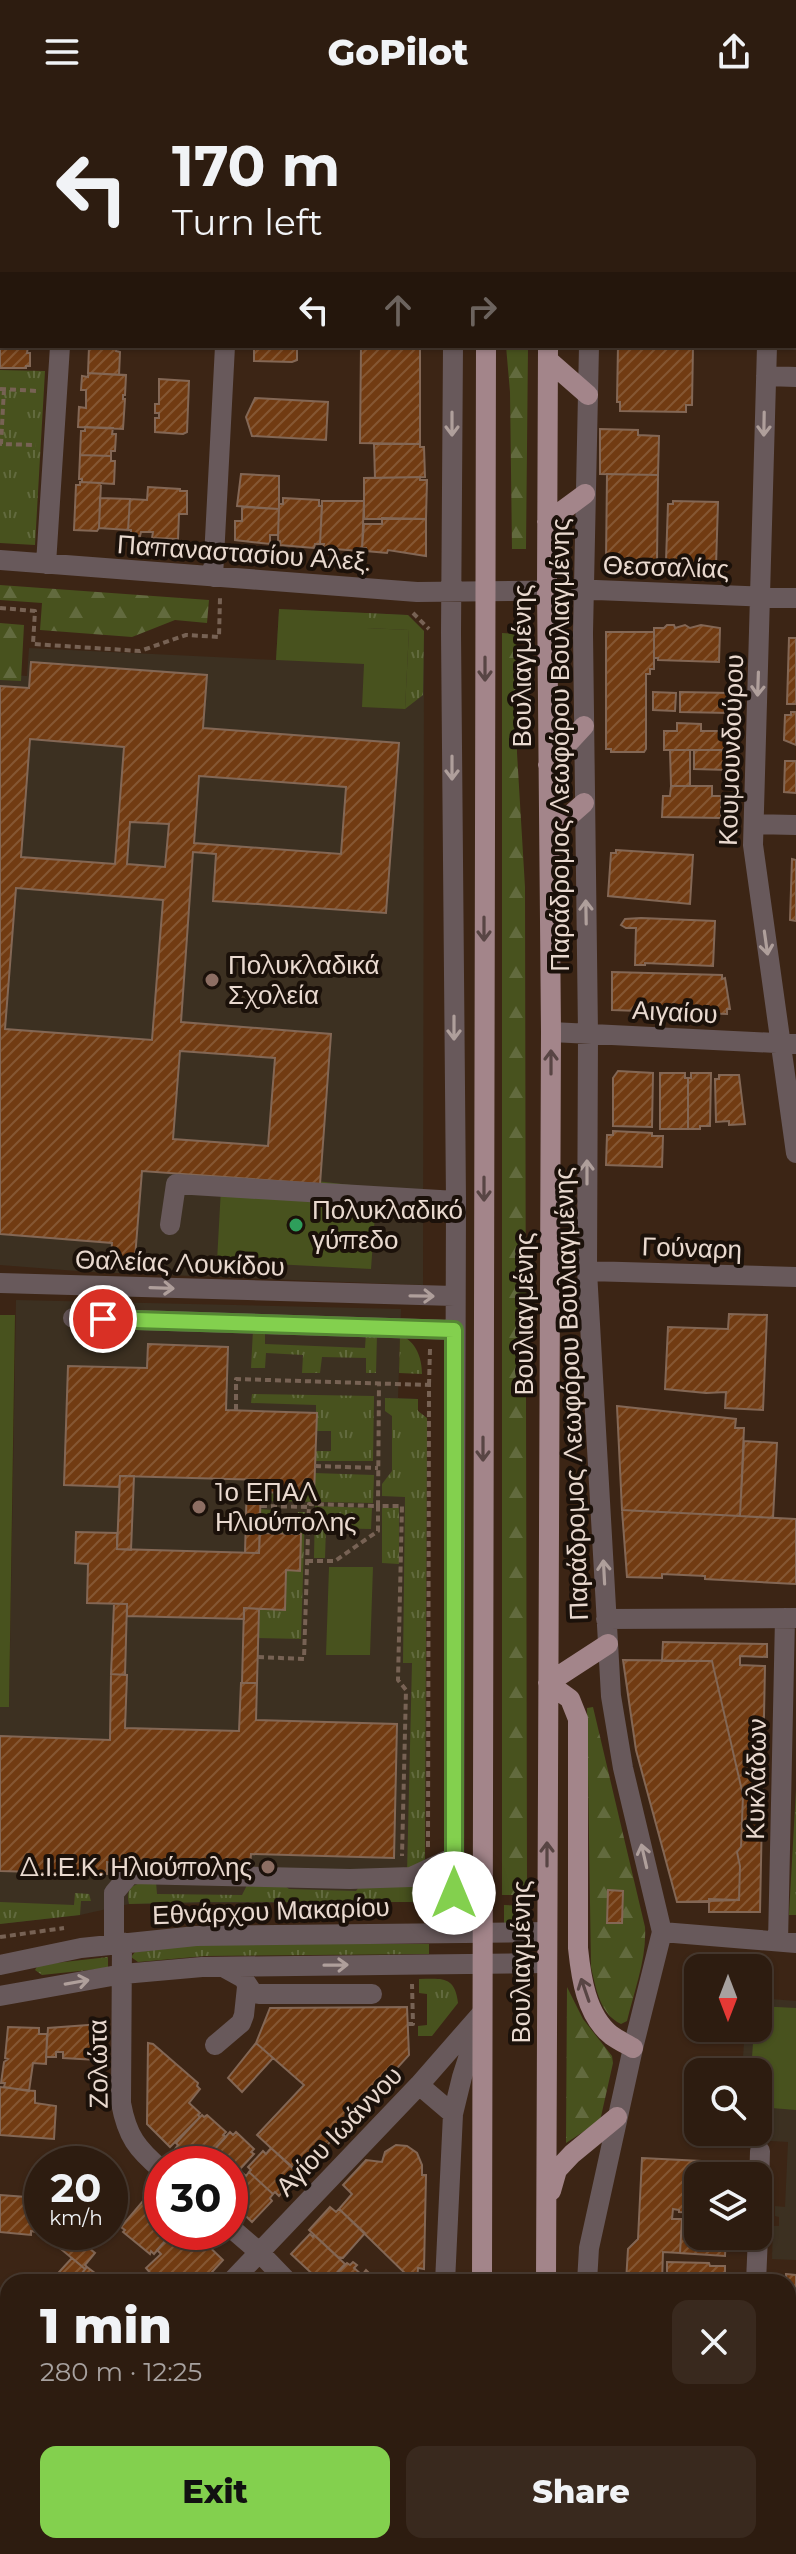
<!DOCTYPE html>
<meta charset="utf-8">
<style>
:root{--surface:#2d1c10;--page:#39291e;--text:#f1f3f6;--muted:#a7a19f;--line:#483a30;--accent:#83d04e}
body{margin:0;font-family:Montserrat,sans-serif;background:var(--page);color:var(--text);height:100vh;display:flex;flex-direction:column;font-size:30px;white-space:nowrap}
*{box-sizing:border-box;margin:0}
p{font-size:26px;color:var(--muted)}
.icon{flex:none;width:44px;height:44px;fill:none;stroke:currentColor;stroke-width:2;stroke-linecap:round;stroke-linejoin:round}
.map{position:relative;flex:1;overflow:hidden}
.sheet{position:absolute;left:0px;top:2170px;width:796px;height:280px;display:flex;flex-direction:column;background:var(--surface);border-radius:24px 24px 0 0;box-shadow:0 2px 6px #0004,0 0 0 2px var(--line)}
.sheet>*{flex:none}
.top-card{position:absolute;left:0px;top:0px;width:796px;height:244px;box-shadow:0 2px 6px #0004,0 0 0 2px var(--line);background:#2d1c10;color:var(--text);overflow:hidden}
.needle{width:52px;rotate:180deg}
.tools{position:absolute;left:684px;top:1850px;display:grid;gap:16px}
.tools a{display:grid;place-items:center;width:88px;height:88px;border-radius:16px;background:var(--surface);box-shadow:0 2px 6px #0004,0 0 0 2px var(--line);font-size:40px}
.speed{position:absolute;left:24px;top:2042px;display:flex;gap:16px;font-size:40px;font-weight:700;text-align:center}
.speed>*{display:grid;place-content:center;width:104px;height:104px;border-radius:50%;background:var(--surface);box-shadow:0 2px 6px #0004,0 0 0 2px var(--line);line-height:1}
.speed small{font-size:20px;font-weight:400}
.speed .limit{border:12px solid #d22;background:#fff;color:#111}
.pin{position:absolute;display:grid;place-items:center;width:68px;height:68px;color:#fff;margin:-34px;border:4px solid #fff;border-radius:50%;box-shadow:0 2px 8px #0007}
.me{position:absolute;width:88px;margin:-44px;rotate:0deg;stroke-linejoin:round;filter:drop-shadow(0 0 6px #0008)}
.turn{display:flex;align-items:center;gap:28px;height:168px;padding:0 40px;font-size:36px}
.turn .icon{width:104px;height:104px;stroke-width:2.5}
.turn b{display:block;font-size:56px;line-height:68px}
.lanes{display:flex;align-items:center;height:76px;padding:0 40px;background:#0003;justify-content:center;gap:40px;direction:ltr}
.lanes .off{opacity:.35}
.round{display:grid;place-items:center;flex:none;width:84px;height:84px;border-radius:16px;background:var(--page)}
.overview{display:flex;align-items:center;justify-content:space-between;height:136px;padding:0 40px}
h1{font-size:48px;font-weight:800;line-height:60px}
.button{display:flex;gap:16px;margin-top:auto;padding:16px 40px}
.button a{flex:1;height:92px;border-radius:16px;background:var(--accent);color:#111;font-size:32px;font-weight:800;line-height:92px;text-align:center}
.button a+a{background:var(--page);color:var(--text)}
header{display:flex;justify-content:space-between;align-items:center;height:104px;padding:0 40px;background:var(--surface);font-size:36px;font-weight:800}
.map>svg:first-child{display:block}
.education{fill:#3c3021}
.grass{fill:url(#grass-tufts)}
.forest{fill:url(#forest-firs)}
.garden{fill:#48521e}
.building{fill:url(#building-hatch);stroke:#836755;stroke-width:2;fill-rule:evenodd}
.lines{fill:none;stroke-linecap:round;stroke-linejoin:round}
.path{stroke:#776254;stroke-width:4;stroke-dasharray:6 4;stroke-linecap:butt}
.minor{stroke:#68595b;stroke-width:20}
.major{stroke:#a3858a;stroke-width:20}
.oneway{stroke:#af9f9b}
.oneway2{stroke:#584544}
.route-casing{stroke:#558733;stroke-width:20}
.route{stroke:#83d04e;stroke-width:14}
.education-dot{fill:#8d6e63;stroke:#1b110a;stroke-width:3}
.leisure-dot{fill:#2e9e5b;stroke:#1b110a;stroke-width:3}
.labels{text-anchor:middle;stroke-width:8;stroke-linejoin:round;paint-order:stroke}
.street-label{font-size:26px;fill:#e9d9cf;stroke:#1b110a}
.poi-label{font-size:26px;fill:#e9d9cf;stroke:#1b110a;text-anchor:start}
</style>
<header><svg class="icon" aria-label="menu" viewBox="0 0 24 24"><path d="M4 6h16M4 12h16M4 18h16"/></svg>GoPilot<svg class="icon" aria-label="share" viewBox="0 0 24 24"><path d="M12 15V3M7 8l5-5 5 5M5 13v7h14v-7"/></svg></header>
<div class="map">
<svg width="796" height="2450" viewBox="0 0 796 2450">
<defs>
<pattern id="grass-tufts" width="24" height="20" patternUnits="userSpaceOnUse" patternTransform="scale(2)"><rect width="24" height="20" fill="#48521e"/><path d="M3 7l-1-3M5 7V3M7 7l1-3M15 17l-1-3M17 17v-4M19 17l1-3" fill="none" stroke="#626a3e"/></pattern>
<pattern id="forest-firs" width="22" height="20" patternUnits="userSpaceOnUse" patternTransform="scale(2)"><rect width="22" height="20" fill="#48521e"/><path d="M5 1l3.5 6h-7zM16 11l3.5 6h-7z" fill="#626a3e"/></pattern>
<pattern id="building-hatch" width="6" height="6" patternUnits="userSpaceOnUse" patternTransform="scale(2)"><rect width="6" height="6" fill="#713b12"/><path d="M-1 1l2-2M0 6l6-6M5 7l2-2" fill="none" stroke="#855733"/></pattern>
</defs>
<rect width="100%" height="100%" fill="#3c2515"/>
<path class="education" d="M279,505l129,6 16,16 -1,654 -333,-13 -90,-7v-591l27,2 2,-28 247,12z
M16,1196l385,9 -3,89 20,1v12l9,7 -2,441 -3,43 -293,2 -49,11 -80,9v-217h9z
M758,1894l38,3v259l-24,-1 1,-33h6v-9l-4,-1v-10l10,1 3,-65 -51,-3 1,-7h20v-60h-16l3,-44h13z"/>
<path class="grass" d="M251,0h173v2h-173z
M0,266l45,1 -10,174 -35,-2z
M367,509l41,2 16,16 -1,64 -18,14 4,-79 -43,-2z
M253,1226l12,1v13l100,4 1,-15 11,1 -1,39h-10v-15l-44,-1 -2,16h-18l1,-18 -37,-2 -1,15h-14z
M400,1231c16,6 22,23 22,39l-23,-1z
M252,1290l122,2 -1,65h-58v-10h16v-20h-15v-26l-65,-2z
M385,1294l33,1v12l9,7 -2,441 -18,15 5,-211h-9l2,-166 -23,-1v-12l10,-13v-55l-7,-5z
M314,1369l60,2 -1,28 -112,-2v-9l52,2z
M315,1402l57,2 -1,21 -45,-1 -1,30h-11z
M382,1404h17v56l-17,-1z
M260,1405l12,1v12l25,1 1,-11h7l-4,127 -43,-1 1,-29 26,1 1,-40h14l1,-35 -41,-2z
M796,1685v126h-7z
M422,1777v21h-220l-73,2c-5,-20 10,-22 27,-22l1,12 85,1 6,-12h33l8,6 67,2 6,-8z
M75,1789l14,1 2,7h-10l-1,14 -80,9v-22l74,3z
M504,1801l23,1v4l-18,20 -5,-3z
M205,1840h224v10l-224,2 -67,6 -7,-5 4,-5z
M108,1853v11l-66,7 -7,-5 3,-5z
M419,1875c22,0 36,-4 39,24l-26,33h-14v-10l9,-1v-31l-8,-1z"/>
<path class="forest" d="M506,242h22l-2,203h-14l-2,-157z
M0,481l209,15 -2,23 -32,-3 -43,17 -92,-7 2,-27 -42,-3z
M0,519l24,2 -3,56 -21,-1z
M502,529l14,1 1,119 8,134 2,1008h-25z
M593,1603l52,220c2,31 -11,65 -18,94l-6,3c-21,-10 -25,-35 -30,-57l-4,-259z
M567,1883l16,32 29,37 1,7 -13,58 -34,22z"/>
<path class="garden" d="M279,505l88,4v15l42,2 -4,79 -43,-2 2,-43 -88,-4z
M222,1066l155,18 -6,81 -154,-8z
M0,1211h15l-6,392h-9z
M329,1463h44l-3,88h-44z
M758,1902l38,2v102l-38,-3v-35h-7l3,-44h4z"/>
<path class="building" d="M0,208h2v34h26l-1,7h3v13h-4v2h-26z
M87,242h43v2z
M254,242h52l-9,1v13l-5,2 -38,-1z
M361,242h59v98l-60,-1z
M618,242h75l-1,59h-6v7l-66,-1v-9h-3z
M89,243l28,1 -1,3 4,1 -1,23 -31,-2z
M88,269l38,2 -1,20h-2v4h2l-2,30 -45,-2 1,-20 7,1v-18h-5l1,-14 6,1z
M159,275l30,2 -2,51 -4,2 -28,-2v-14h4v-5h-4v-9h4z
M255,294l73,4 -2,38 -74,-4 -6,-19z
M85,323l28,1 -1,6h4l-1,17h-4v5l-31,-1 1,-24h4z
M600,325l38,1v5l21,1 -1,39 -58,-1z
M374,340h46v3h4l1,30 -50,1z
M80,351l31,1v5h4l-1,23 -32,-2v-3h-3z
M241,370l38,2v33l-42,-3z
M607,370l51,1 -1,86h-51z
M420,373v3h7l-1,39h-62v-41z
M80,378l21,1 -2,45 -2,3 -23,-1 2,-45h4z
M148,383l32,2v2h7v23h-8l-1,25 -26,-1 1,-6h-12l-1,4h-9v-6h-3l2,-31 17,1z
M100,394l30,1 -2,31 -29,-2z
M283,394l36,2v6h3l-2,38h-5l-1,4 -34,-3v-4h-2l1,-37h4z
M322,397h42l-2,47h-2l-1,3 -36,-3 1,-4h-4z
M673,397l45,1 -2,65 -46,-2v-4h-4l2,-57h5z
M242,403l37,2 -1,26h-8v9l-35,-4v-19h7z
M382,414l44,1v37l-38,-6 -1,3 -21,-2v-3h-4l2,-24h18z
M667,521h7l1,3 10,-3 5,3 11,-3 19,3 -1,34 -61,-2v-2h-4v-30h10z
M606,528h48v37h-4v5h-4v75l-2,3h-33v-3h-5z
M789,534h7v66h-9z
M31,558l176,13 -4,53 196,15 -13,170 -173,-12 3,-47 -23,-2 -12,170 150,12 -11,150 -178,-13 -8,99 -24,-2 2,-25 -112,-9v-548l29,2zM30,635l94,8 -9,117 -94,-7zM199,672l147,11 -5,67 -147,-11zM130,718l39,2 -4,43 -38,-3zM16,784l147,12 -11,140 -147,-11zM180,947l95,7 -7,88 -95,-7z
M653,588l23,1 -1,18 -22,-1z
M680,588l50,1 -1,20 -49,-1z
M791,608h5v33l-12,-5 1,-25h6z
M677,619l24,1v7h27v19h-64v-19h13z
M670,646h20v36h-19z
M694,646h34v20l-34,-1z
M785,657h11v32l-12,-1z
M671,682h41v10h9v22l-59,-1 1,-21h7z
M616,746l77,5 -3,49 -82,-8 3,-43h5z
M792,755l4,1v61l-6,-1z
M641,814l74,3 -2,45 -68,-3v2h-10l1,-37h-10l-5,-3 4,-6z
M612,868l110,3v4l3,-1 5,31h-3v5l-115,-4z
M618,967l35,2 -1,54 -39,-1v-48z
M660,969h25v5h3v51h-28z
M691,969h20l-1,53h-10v3h-12v-51h3z
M719,971h20l6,49 -16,1v-4l-13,1 -1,-43h4z
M613,1027l39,2v3h11l-1,31 -56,-2 1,-30h6z
M729,1210l38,1 -4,95 -38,-2 1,-16 -20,1 -41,-4 3,-62 60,2z
M148,1240l80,3 -2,63 91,3 -3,81 -53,-2v-12l-141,-4 -1,11 -55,-2 4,-119 79,2z
M617,1302l119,13 -1,9h9l-4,88 -118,-6z
M744,1337l33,2 -4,75 -33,-2z
M120,1372h14l-3,74 -14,-1z
M247,1376h14l-2,73h-14z
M622,1406l174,9v65l-91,-5v-3l-43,-2v4l-35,-1z
M76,1428l41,1v16l142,4 1,-20 41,1 -1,37 -14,-1 -1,40 -41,-2v11l-117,-3v-12l-40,-1 1,-39 -13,-1z
M114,1500h13l-2,71 -14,-1z
M244,1504l15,1 -2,74h-15z
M663,1538l104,2v13l-27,-1v9l25,1 -5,246h-51v-13l30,1 1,-34 -3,-14 4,-5 2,-52 -31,-134h-50z
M623,1556l89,1 31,134 -2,52 -4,5 3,14 -1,34 -62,2 -41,-152z
M111,1570l16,1 -2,53 114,3 2,-48h16l-1,37 141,4 -3,134 -143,-4 -1,12 -143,-4v12l-107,-3v-135l110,4z
M608,1786l15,1 -1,32h-15z
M407,1903l2,48 -109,120 -43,-40 47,-50 -48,-42 14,-35z
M101,1920v32h-4v4l-34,-2v-6h-7v5h-10l2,-29z
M8,1923l31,1v6h8l-1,30 -13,-1 -4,28 -25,-4 1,-4h-4l3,-21 4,-3 -3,-1z
M148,1939l5,1 45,39 -1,3 3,3 -11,14 11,10 -2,2 2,2 -30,30 -23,-23z
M256,1939l17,15 -31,34 -14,-14z
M0,1983l35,4v12l21,3 -2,33 -54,-4z
M202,2011l2,2 3,-2 19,17 -3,3 3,2 -25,27h-9l-17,-15 3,-4 -2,-2z
M230,2028l3,3 3,-3 18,17 -3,3 3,2 -24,26v-16h-29z
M396,2041l11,1 10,7 5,12v10h4l-2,94 -6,-1 -1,14h-3l-75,-73 13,-15 -9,-9 23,-25 16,2 3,-10z
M271,2044l25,22 -2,2 3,3 -18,21 -4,-4 -2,2 -24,-22 2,-2 -3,-3 15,-16 3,3z
M642,2054l59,3v15h-3v37l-19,-1v-2l-6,-1 -1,10h10l-2,34 -17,-1 -1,30h-36l2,-33 10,-10z
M239,2066l7,6 3,-4 24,22 -3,4 2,3 -20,21 -22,-21v-21z
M0,2091l40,3 -4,34 -5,-1v4l-31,-3z
M148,2091l3,2 2,-2 9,8v29h11l-19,22 -3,-3 -1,3 -27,-22 2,-2 -4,-3z
M330,2103l6,5 3,-3 26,24 -22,25 -5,-1 -29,-27z
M682,2115l16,1v16h28l-1,20 -45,-3z
M46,2128h23l26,21 -10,12 2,2 -2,2 -41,-34z
M173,2128h21l29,28 -20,22h-45l-12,-14 15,-14 -4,-4z
M310,2130l3,3 1,-2 31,29 -17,18h-7l-30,-28z
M72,2154l13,11 -10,13h-25z
M353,2158l4,3 -3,3 8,7 4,-5 6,6 -3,6h-41l19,-19 3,2z
M667,2158l42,1 1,3h15v16h-58z
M87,2163l13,10 -4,5h-21z
M786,2170l10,1v30h-8z
M0,2189l8,1v59l-8,-7z
M788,2280l8,1v31h-8z
M0,2286l8,6v25l-8,9z
M788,2323h8v27l-2,8h-3l-1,15h-2z
M8,2337v54l-6,7 -2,-53 2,1z
M25,2442h39l-8,8h-38z
M73,2442h17l14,8h-38z
M148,2442h22l9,8h-22z
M216,2442h6l8,8h-22z
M226,2442h46l8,8h-50l-5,-6z
M272,2442h28l-9,8h-11z
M373,2442h57v8h-63z"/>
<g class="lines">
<path class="path" d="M0,285l38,2
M4,285l-3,55 35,1
M0,504l35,3 -2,33 107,7 46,-16 33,2 1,-39
M413,509l16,16
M429,1281l1,-36
M236,1306v-31l193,6 -1,462
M315,1362l63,2
M261,1402l48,1
M307,1457h28l43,-30v-25h24l-4,174 8,10 -4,166
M258,1553l46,2 5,-155 69,2 1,-123
M428,1787v22
M0,1833l64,-9
M408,1920h5l-1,-40"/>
<path class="minor" d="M447,0v2
M75,2v-2
M238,2v-2
M637,2v-2
M776,2v-2
M0,18h2
M794,131h2
M453,242l-2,287 5,568 -2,692
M767,242l-14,499 43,308
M766,272l30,1
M0,456l417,32 179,-2 200,8
M46,460l14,-218
M213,473l12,-231
M754,720l42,1
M551,928l245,12
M170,1121l6,-41 280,17
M587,1167l209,6
M0,1179l454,13
M73,1214l381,12
M606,1515l190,-1
M662,1828l134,11
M122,1838l-1,161c6,33 16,46 41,67
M778,1838l7,-324
M114,1839v-50l16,-19 220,5 61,-2 43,-20
M0,1861l81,-17 115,-12 351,-4
M223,1863l20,11 10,15 6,1h113
M0,1892l123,-22 79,-7 345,-4
M215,1941l26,-22 3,-8 3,-28
M419,1981l34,29
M758,2117l2,-70
M230,2123l29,25 29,30
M231,2178l188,-197 63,-72
M445,2178l8,-168 9,-37 18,-56
M587,2178l2,-34 44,-200 29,-116 -39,-164 -12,-72 -24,-425 1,-237 -5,-401 6,-287
M756,2178l2,-46
M788,2230h8
M0,2253l8,7
M0,2429l8,-9
M590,2442l1,8
M323,2450l8,-8
M443,2450v-8"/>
<path class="major" d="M484,0v2
M548,2v-2
M548,256l40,35
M547,418l38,-28
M548,661l36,-39
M550,729l34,-30
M608,1540l-60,39 22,16 8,20v229c3,29 8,67 33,87 7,5 15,9 22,13
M551,2087l6,-21 15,-16 45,-37
M482,2178l4,-1936
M546,2178l5,-1250 -4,-442 1,-244
M481,2450v-8
M544,2450v-8"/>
</g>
<defs><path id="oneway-shaft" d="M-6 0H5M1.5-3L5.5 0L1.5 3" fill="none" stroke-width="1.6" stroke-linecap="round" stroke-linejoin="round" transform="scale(2)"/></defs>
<g class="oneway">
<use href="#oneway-shaft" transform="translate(452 320) rotate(90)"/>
<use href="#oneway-shaft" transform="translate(764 320) rotate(91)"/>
<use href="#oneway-shaft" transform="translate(758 580) rotate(92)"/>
<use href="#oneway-shaft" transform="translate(452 664) rotate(90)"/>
<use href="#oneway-shaft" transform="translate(586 808) rotate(-91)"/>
<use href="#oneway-shaft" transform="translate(766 839) rotate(82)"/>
<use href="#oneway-shaft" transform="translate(454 924) rotate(90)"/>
<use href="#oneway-shaft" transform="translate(587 1068) rotate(-90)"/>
<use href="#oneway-shaft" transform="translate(162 1184) rotate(2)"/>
<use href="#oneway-shaft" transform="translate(422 1192) rotate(1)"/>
<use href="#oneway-shaft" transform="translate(604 1468) rotate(-93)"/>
<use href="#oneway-shaft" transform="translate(644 1752) rotate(-103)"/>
<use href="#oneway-shaft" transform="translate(336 1861) rotate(-1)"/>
<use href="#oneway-shaft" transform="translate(77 1878) rotate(-10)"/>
</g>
<g class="oneway2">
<use href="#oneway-shaft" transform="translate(485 565) rotate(90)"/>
<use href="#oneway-shaft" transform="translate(484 825) rotate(90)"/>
<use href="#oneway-shaft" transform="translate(551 958) rotate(-90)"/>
<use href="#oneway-shaft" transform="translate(484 1085) rotate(90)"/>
<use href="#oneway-shaft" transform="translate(483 1345) rotate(90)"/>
<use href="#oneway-shaft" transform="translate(547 1750) rotate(-90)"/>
<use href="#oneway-shaft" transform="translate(585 1886) rotate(-109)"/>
</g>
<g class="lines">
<defs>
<path id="route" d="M103,1215l351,11v563"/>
</defs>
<use href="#route" class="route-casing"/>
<use href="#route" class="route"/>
</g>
<g class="education-dot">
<circle cx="212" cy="876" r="8"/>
<circle cx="199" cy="1403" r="8"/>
<circle cx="268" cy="1763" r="8"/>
</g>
<circle class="leisure-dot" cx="296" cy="1121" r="8"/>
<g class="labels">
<g class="street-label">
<text transform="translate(244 449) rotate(4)" y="9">Παπαναστασίου Αλεξ.</text>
<text transform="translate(666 463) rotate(2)" y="9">Θεσσαλίας</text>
<text transform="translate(522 562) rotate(-90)" y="9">Βουλιαγμένης</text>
<text transform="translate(560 641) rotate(-90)" y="9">Παράδρομος Λεωφόρου Βουλιαγμένης</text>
<text transform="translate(731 646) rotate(-88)" y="9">Κουμουνδούρου</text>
<text transform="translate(675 908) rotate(3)" y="9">Αιγαίου</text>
<text transform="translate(692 1144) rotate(2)" y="9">Γούναρη</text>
<text transform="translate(180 1159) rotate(2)" y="9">Θαλείας Λουκίδου</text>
<text transform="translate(524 1210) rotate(-90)" y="9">Βουλιαγμένης</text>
<text transform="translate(571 1290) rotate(-92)" y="9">Παράδρομος Λεωφόρου Βουλιαγμένης</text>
<text transform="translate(756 1675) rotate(-89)" y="9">Κυκλάδων</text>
<text transform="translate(271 1807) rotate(-2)" y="9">Εθνάρχου Μακαρίου</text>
<text transform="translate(521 1858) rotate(-90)" y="9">Βουλιαγμένης</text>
<text transform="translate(98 1960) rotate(-91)" y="9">Ζολώτα</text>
<text transform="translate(339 2027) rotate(-46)" y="9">Αγίου Ιωάννου</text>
</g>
<g class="poi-label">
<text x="228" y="870">Πολυκλαδικά<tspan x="228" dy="30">Σχολεία</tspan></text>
<text x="312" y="1115">Πολυκλαδικό<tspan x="312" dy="30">γύπεδο</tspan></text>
<text x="215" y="1397">1ο ΕΠΑΛ<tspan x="215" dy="30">Ηλιούπολης</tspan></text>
<text x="252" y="1772" text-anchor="end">Δ.Ι.Ε.Κ. Ηλιούπολης</text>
</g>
</g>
</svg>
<div class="tools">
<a><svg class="needle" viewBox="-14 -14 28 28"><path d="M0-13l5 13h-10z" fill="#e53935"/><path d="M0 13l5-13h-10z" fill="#a7a19f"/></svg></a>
<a><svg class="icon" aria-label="search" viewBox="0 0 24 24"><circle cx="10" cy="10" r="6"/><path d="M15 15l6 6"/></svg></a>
<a><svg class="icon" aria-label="layers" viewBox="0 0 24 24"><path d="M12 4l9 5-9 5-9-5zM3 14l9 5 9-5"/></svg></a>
</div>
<div class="speed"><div>20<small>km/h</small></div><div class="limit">30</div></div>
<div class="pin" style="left:103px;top:1215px;background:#d93025"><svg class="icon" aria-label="arrive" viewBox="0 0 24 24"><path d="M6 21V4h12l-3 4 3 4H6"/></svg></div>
<svg class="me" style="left:454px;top:1789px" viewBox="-20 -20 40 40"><circle r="19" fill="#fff"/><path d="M0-13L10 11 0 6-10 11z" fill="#83d04e"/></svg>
<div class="top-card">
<div class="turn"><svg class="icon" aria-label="left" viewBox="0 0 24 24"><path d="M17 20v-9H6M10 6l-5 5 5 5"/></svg><div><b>170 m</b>Turn left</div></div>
<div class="lanes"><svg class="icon" aria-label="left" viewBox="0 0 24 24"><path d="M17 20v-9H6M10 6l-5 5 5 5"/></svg><svg class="icon off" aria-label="ahead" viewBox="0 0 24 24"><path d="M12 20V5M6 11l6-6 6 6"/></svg><svg class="icon off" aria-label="right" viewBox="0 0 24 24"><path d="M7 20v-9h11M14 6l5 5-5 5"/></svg></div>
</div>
<section class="sheet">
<div class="overview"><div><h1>1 min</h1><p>280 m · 12:25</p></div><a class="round"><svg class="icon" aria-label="close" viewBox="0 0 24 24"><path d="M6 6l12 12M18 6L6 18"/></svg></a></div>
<div class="button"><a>Exit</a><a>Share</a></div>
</section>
</div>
